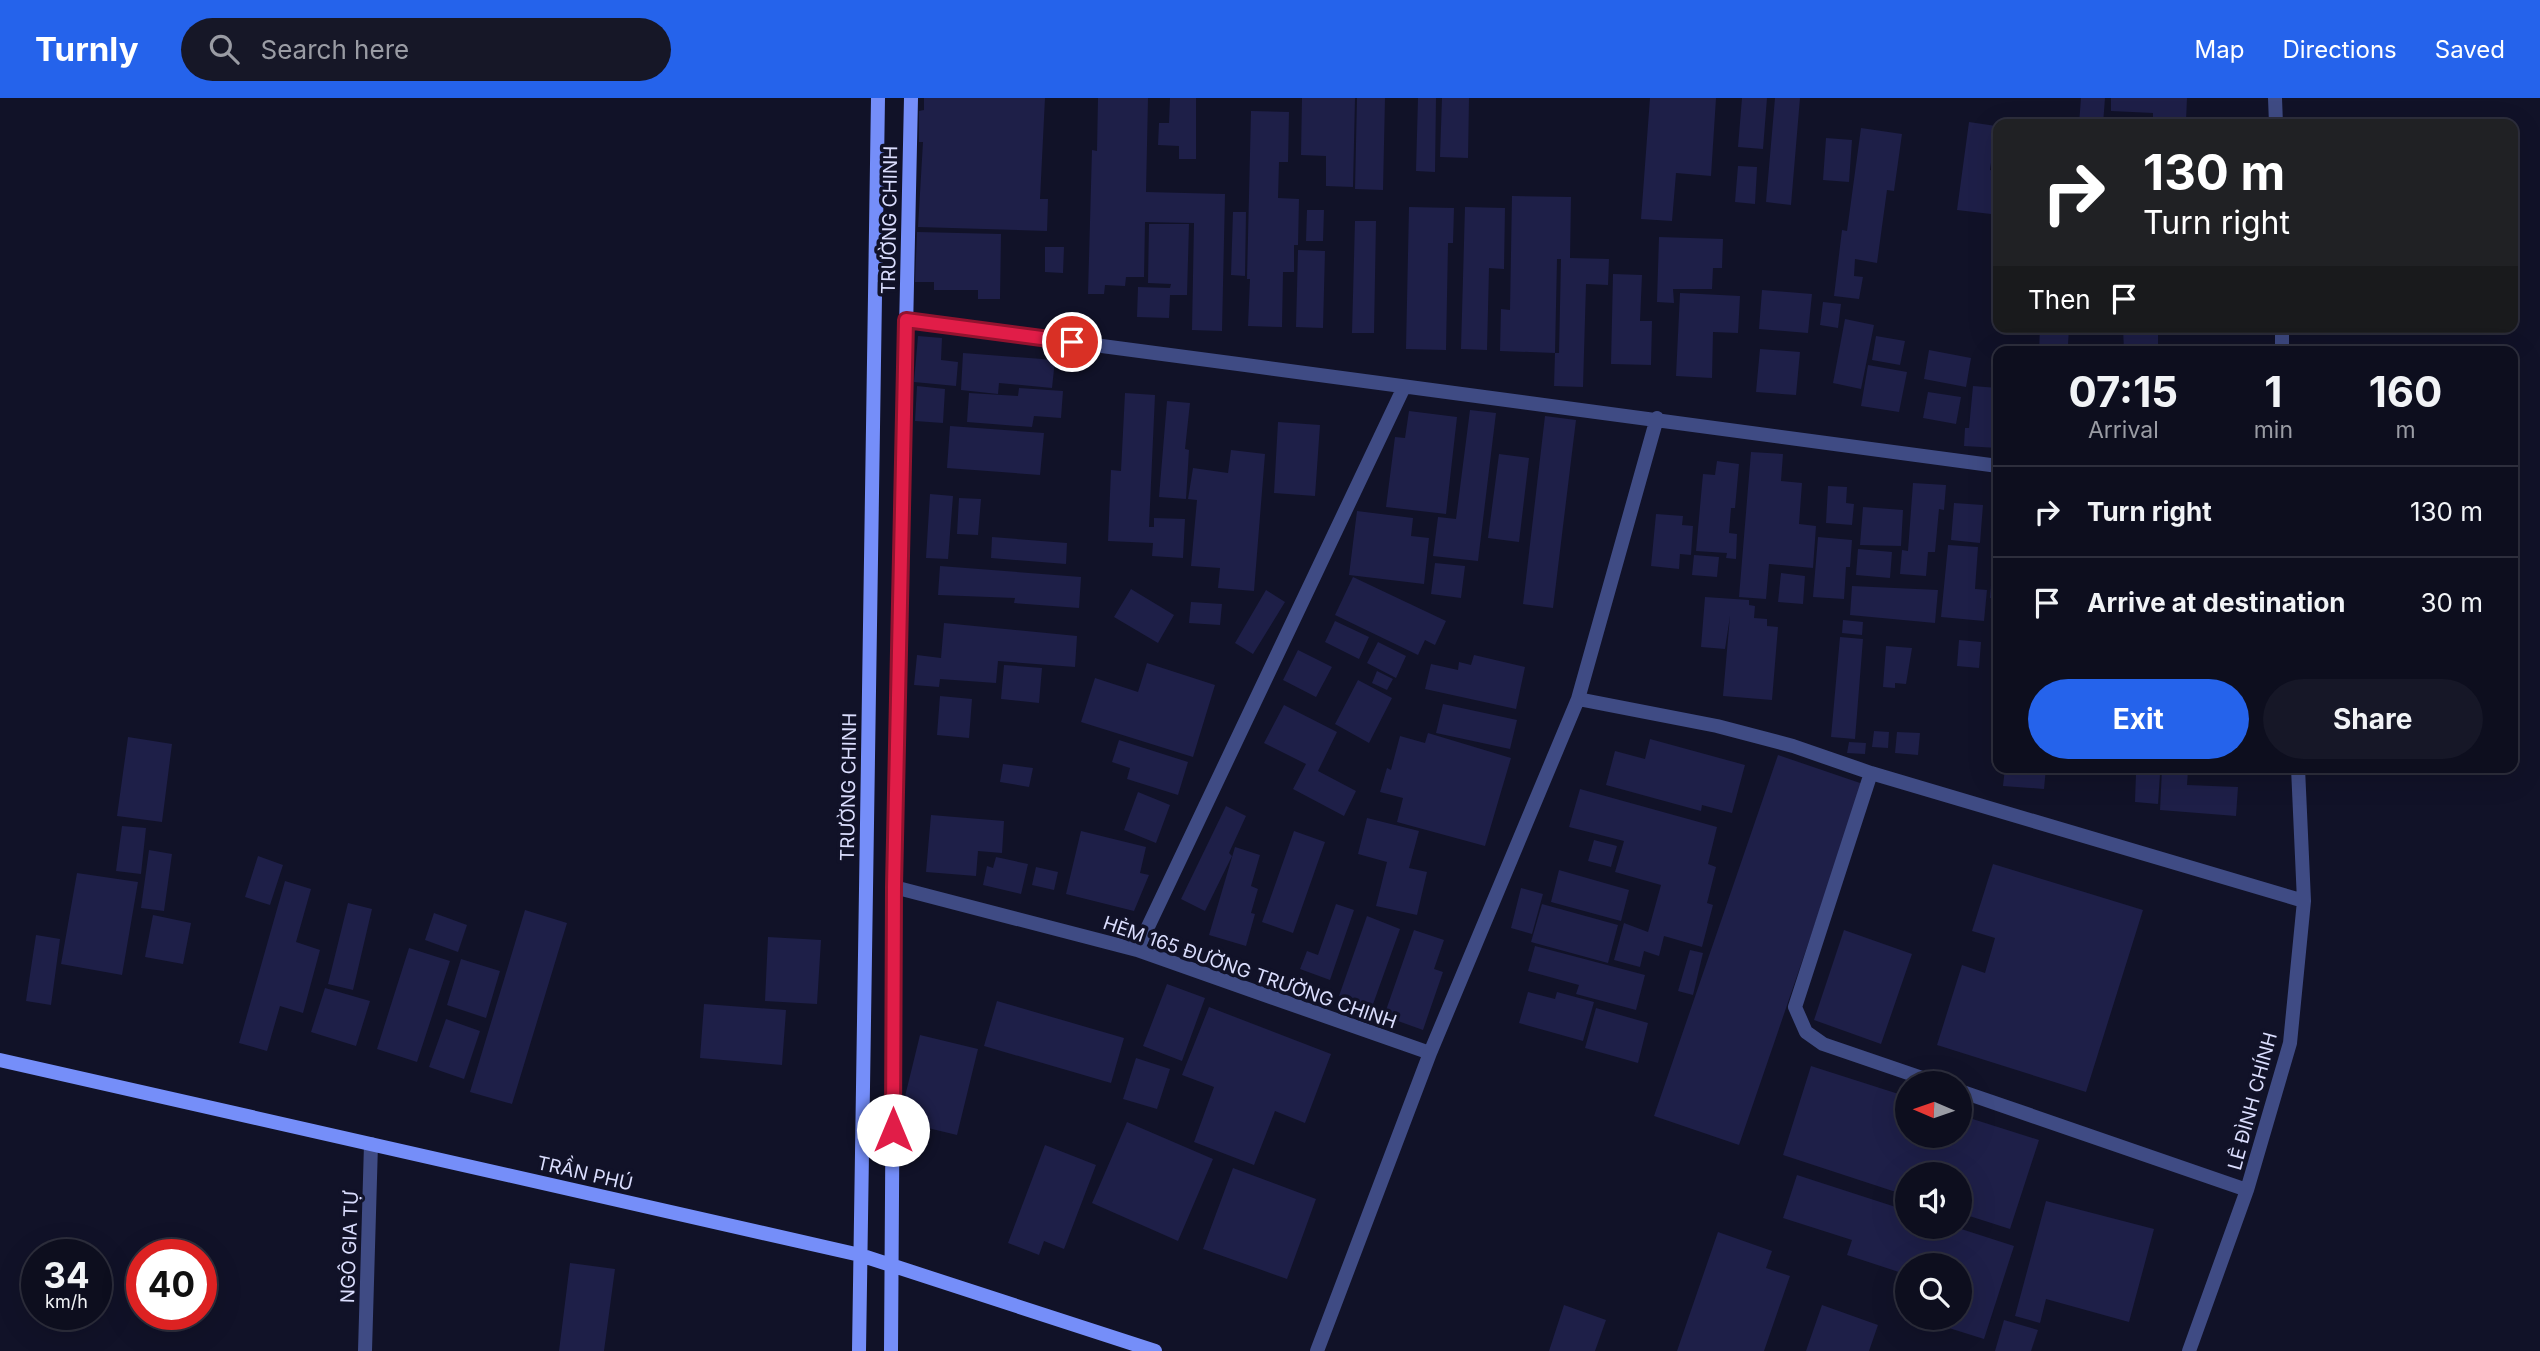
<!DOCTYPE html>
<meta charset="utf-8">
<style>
:root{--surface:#0d0e1e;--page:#161727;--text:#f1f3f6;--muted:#9a9ca4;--line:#2d2e3c;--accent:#2563eb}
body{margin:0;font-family:Inter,sans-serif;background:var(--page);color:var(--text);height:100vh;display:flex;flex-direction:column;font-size:26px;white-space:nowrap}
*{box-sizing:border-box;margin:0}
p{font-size:23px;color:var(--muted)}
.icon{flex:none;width:38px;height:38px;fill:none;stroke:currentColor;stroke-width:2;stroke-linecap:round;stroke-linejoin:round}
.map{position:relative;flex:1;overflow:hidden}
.panel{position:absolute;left:1993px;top:248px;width:525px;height:427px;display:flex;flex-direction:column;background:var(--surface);border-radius:14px;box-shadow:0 7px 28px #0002,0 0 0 2px var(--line)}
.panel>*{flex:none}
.guide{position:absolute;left:1993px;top:21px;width:525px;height:214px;border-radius:14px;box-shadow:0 7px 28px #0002,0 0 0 2px var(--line);background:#202124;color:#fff;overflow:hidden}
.needle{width:46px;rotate:272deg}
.controls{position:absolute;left:1895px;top:973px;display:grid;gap:14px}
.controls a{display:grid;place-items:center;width:77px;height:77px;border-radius:50%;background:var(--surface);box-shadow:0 7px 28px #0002,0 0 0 2px var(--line);font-size:35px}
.speed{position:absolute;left:21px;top:1141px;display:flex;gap:14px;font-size:35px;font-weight:700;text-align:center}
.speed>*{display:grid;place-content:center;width:91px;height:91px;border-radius:50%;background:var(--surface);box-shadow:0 7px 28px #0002,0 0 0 2px var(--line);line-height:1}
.speed small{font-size:18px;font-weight:400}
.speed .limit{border:10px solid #d22;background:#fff;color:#111}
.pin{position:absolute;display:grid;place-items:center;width:60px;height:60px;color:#fff;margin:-30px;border:4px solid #fff;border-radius:50%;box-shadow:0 2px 7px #0007}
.me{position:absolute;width:77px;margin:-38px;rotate:0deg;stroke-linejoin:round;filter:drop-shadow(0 0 5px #0008)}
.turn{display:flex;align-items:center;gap:24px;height:147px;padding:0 35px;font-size:32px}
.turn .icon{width:91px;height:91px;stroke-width:2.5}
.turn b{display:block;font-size:49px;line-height:60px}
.then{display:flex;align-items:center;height:66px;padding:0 35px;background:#0003;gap:14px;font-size:26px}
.eta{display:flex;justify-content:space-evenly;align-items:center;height:119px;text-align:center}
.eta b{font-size:42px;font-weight:700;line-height:49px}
.action{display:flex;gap:14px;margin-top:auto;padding:14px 35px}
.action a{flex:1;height:80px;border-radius:42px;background:var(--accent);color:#fff;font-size:28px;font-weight:700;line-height:80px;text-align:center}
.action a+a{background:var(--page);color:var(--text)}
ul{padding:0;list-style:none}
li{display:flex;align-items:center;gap:21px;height:91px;padding:0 35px;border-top:2px solid var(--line)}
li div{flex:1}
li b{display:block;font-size:26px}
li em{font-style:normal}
header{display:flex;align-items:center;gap:42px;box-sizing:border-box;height:98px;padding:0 35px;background:var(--accent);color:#fff}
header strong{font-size:33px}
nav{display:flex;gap:38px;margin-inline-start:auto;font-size:24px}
.search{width:490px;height:63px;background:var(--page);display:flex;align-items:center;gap:18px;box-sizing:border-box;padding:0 24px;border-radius:38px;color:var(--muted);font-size:26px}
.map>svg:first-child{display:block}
.building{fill:#1e1f48;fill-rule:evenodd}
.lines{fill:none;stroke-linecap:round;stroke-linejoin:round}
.street{stroke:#3f4b84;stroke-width:14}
.secondary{stroke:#758ef9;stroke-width:14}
.route-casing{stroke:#92132f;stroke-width:18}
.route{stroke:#e11d48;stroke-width:12}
.labels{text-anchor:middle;stroke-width:7;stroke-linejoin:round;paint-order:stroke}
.street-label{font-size:19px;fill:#daddfd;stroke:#111228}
</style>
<header>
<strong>Turnly</strong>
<div class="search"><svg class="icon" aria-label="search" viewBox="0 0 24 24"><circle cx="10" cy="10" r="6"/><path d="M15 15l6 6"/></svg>Search here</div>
<nav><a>Map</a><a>Directions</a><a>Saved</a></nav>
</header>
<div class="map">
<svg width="2540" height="1253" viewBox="0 0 2540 1253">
<rect width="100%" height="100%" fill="#111228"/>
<path class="building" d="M924,0h121l-5,101h8l-1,32 -129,-4 5,-85h-4v-31l5,-1z
M1098,0h50l-2,94 79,2 -3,137 -30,-1 2,-107 -49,-1 -1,55h-18l-1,9 -20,-1 -1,9h-16l4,-144 5,1z
M1170,0h26v61h-17v-13l-21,-1 1,-22h10z
M1302,0h53l-2,89 -27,-1v-30l-25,-1z
M1357,0h28l-2,92 -28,-1z
M1418,0h18l-1,74 -19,-1z
M1442,0h27l-1,60 -28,-1z
M1650,0h66l-5,78 -35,-3 -4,48 -31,-2z
M1742,0h25l-4,51 -25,-2z
M1775,0h25l-9,107 -25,-3z
M2081,0h24l-2,26h-24z
M2111,0h76l-1,23 -33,-2v-6l-42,-2z
M1251,13l38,1 -1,50h-9l-1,36 21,1 -1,46h-4v27h-11l-1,55 -34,-1 2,-47h-3z
M1969,24l27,4 -6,44 8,2 -7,42 -34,-4z
M1861,30l41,6 -8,57 -7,-1 -10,73 -22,-4 -1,17 9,1 -4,22 -25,-3 8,-66 5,1z
M1826,40l26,2 -3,42 -26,-2z
M1738,68l19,1 -2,37 -20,-2z
M1512,98l59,1 -1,61 39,1 -1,26 -22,-1 -3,103 -29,-1 1,-33 -55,-2 1,-42 9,1zM1557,161h4l-2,94h-4z
M1409,109l45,1 -1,35h-5l-2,107 -40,-1z
M1465,109l40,1 -1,61 -15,-1 -2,82 -26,-1z
M1307,112h17l-1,31h-17z
M1233,114h13l-1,64 -14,-1z
M1355,123h21l-2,112h-22z
M1149,126h40l-2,71h-17l-1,23 -32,-1 1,-30 32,1 1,-4 -23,-1z
M917,134l84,2 -1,65h-22v-9h-44v-8h-19z
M1659,139l64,2 -1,29h-9l-1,21h-39l1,14 -17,-1z
M1045,149h19l-1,26 -18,-1z
M1298,152l27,1 -2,77 -27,-1z
M1613,176l29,1 -2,46h12l-1,44 -40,-1z
M1762,192l50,4 -4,39 -49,-4z
M1680,195l60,3 -2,37 -25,-1 -1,46 -36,-2z
M1823,204l18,2 -3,24 -18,-3z
M1845,221l29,6 -13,64 -28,-6z
M2040,229h29l-1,18 24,2v5h-53z
M2123,229h31v4l4,1v20h-34z
M918,238l24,2 -1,22 17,2 -2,24 -42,-4z
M1876,238l29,5 -5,24 -28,-5z
M1760,251l40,3 -4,43 -40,-3z
M1929,252l42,8 -5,29 -42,-8z
M963,255l92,7 -3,28 -53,-5 -1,11 -37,-4z
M1868,267l39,7 -8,40 -38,-6z
M917,288l28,3 -2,34 -28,-2z
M1973,288l25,2v60l-34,-2 1,-18h4z
M1019,290l44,3 -2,27 -27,-2 -2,11 -65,-5 2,-29 49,3z
M1928,294l33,5 -5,27 -33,-6z
M1125,295l30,2 -6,132h5v-9l31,1 -2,39 -31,-2 1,-13 -45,-2 3,-71 10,1z
M1167,303l23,2 -5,46 4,1 -3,49 -27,-2z
M1470,312l26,3 -18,148 -45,-5 5,-39 18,2z
M1409,313l48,6 -11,97 -60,-7 9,-70 10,1z
M1545,318l31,4 -23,188 -30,-4z
M1278,324l42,3 -5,71 -41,-3z
M950,328l94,7 -4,42 -93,-7z
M1231,352l34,4 -11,137 -36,-3 2,-20 -29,-2 6,-66 -9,-1 5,-31 35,5z
M1751,354l32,2 -2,27 21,2 -3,41 17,2 -3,42 -44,-4 -3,35 -27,-2z
M1499,356l30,4 -10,84 -31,-4z
M1717,363l22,3 -4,44h-4l-2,25 8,1 -1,25 -10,-1 1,-5 -31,-2 7,-77 12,1z
M1913,385l33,2 -2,25 -5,-1 -4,43h-7l-2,24 -26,-2 2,-24 6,1z
M1828,388l19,1 -1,16 8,1 -2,21 -26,-2z
M930,396l23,2 -5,63 -22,-1z
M959,400l22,1 -3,36 -21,-1z
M1954,405l29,2 -3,38 -29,-3z
M1863,409l40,3 -2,36 -41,-1z
M1357,413l56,7 -2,18 18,2 -5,46 -75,-9z
M1656,416l27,2 -1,9 11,1 -2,29 -11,-1 -1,15 -28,-3z
M992,439l75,6 -1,21 -75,-6z
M1818,439l34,3 -2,27h-4l-2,32 -31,-2z
M1948,447l30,2 -3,42 12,1 -3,31 -43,-4z
M1994,449l4,1v51l-8,-1z
M1858,451l34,3 -2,26 -34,-3z
M1694,457l25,2 -2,20 -25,-2z
M1435,465l30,3 -4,32 -30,-4z
M940,468l141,11 -2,31 -65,-5 1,-5 -77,-3z
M1781,475l24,3 -2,28 -25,-2z
M1353,479l93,44 -11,24 -10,-5 -7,15 -83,-40z
M1852,488l86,4 -3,33 -85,-8z
M1131,491l43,26 -16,28 -44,-26z
M1266,492l19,12 -32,52 -18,-11z
M1705,499l44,3v5l6,1 -1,12 13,1v7l11,1 -6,73 -49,-4 7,-80 -5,33 -24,-2z
M1191,504l31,2 -2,21 -31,-2z
M1843,522l20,2 -1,13 -20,-2z
M1335,523l34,16 -10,22 -34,-17z
M944,525l133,13 -2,31 -77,-6 -2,22 -56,-4 -1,8 -25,-2 3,-30 24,3z
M1840,539l23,2 -8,100 -24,-2z
M1959,542l22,2 -2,26 -22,-2z
M1378,544l28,14 -10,22 -29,-15z
M1886,548l26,2 -6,36 -11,-1v5l-12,-1z
M1298,552l34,17 -16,30 -33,-17z
M1474,557l51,12 -9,42 -91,-20 6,-25 27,6 1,-8 12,3z
M1147,565l68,22 -22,72 -112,-35 14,-44 43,14z
M1004,567l38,3 -3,35 -38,-4z
M1377,573l16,8 -6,11 -15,-7z
M1358,582l34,18 -23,45 -34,-19z
M940,598l32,3 -3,39 -32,-3z
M1443,606l74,16 -7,29 -74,-16z
M1284,607l53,27 -19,39 38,20 -12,25 -51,-27 13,-25 -42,-21z
M1874,633l15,1 -1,16 -16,-1z
M1897,634l23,1 -2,22 -23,-2z
M1428,635l83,25 -26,88 -88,-24 6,-24 -23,-6 7,-24 4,2 9,-34 25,7z
M128,639l44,7 -10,78 -45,-6z
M1650,641l95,26 -13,48 -30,-8 -1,6 -95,-26 9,-34 30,8z
M1119,642l69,22 -10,33 -51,-16 3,-11 -18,-6z
M1849,644l17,1 -1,11 -18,-1z
M1778,657l85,29 -124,361 -85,-29z
M1003,666l30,4 -4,19 -29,-5z
M2005,670h41l-2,21 -41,-3z
M2162,671l26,1 -1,15 51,2 -2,29 -76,-6z
M2136,675l24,1 -2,30 -23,-2z
M1580,691l137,38 -9,37 8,3 -9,36 6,2 -11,42 -38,-11 -5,20 -15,-5 -4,16 -26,-7 10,-37 24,9 13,-47 -46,-13 9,-31 -55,-14z
M1138,694l32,13 -14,38 -32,-13z
M1226,708l20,10 -17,37 3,3 -27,55 -24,-12z
M931,717l73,6 -2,32 -24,-2 -2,25 -50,-4z
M1367,720l52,13 -10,37 18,4 -10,43 -41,-9 11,-44 -29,-8z
M122,728l24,2 -5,46 -25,-3z
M1081,733l65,16 -6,26 9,2 -15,36 -68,-17z
M1294,733l31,11 -32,91 -31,-11z
M1594,742l23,6 -6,21 -23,-6z
M1235,749l25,8 -9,31 7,3 -7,24 4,1 -9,32 -37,-11z
M149,752l23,4 -8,57 -23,-3z
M258,758l25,9 -13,40 -25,-8z
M996,759l32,7 -7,30 -38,-9 4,-19 6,2z
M1993,766l150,46 -57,182 -149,-47 25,-80 23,8 10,-35 -23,-7z
M1036,769l22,5 -4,18 -22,-5z
M1559,772l70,20 -8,31 -70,-19z
M77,775l61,9 -16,93 -61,-11z
M285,783l26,8 -15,53 24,8 -17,63 -23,-7 -13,45 -28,-8z
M1521,790l22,6 -11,40 -21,-6z
M348,805l24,6 -19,81 -25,-6z
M1336,806l18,6 -24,70 -30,-11 7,-18 11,4z
M1542,806l76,21 -10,38 -77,-21z
M525,812l42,13 -55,181 -42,-12z
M434,815l33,12 -9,27 -33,-12z
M153,817l38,8 -8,41 -38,-7z
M1367,818l33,13 -28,78 -33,-11z
M1414,832l30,10 -10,29 9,3 -20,58 -39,-14z
M1844,832l68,24 -31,90 -67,-24z
M36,837l24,4 -9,66 -25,-4z
M768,839l53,3 -4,64 -52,-3z
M1535,848l110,29 -9,35 -60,-16 3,-9 -51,-14z
M409,850l41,13 -33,101 -40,-13z
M1690,852l13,3 -10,42 -15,-4z
M461,861l39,12 -14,47 -39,-13z
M1167,886l38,14 -23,63 -39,-15z
M325,890l45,13 -14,45 -45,-14z
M1528,894l27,7 2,-7 37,10 -11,39 -64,-18z
M997,903l127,37 -13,45 -127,-37z
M704,906l82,6 -4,55 -82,-7z
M1209,909l122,47 -26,69 -30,-12 -21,54 -60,-23 20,-55 -32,-12z
M1596,910l52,15 -10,40 -53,-15z
M446,921l34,12 -16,48 -35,-12z
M920,937l58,14 -21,86 -58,-14z
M1136,960l34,11 -13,40 -34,-10z
M1811,968l97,31v39h52v-21l79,25 -29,89 -50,-16v-39h-52v22l-125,-41z
M1127,1024l86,37 -35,82 -86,-38z
M1045,1047l51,20 -32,84 -20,-8 -5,14 -31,-12z
M1233,1070l83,31 -29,80 -84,-30z
M1797,1077l111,36v16h47l59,19 -30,93 -51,-16 2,-5h25v-53h-52v10l-61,-20 5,-15 -69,-22z
M2046,1103l108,28 -25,93 -83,-23 -6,24 -25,-7z
M1718,1134l54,19 -6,17 24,8 -26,75h-87z
M570,1165l45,6 -11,82h-45z
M1564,1207l42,15 -11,31h-46z
M1822,1207l56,20 -9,26h-63z
M2004,1222l34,10 -7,21h-36z"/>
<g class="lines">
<path class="street" d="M2275,0l1,26
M906,222c364,49 729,95 1092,146
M2282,229v25
M1578,601l139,27 76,20 78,27 433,128
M1871,675l-76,234 11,25 17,12 114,39
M894,789l243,63 293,103
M1137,852l267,-563
M1960,993l287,99
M365,1253l6,-207
M1317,1253l113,-298 148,-354 79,-281
M2189,1253l58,-161 43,-147 14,-142 -6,-133"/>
<path class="secondary" d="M0,962l860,195 295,96
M859,1253l19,-1253
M891,1253l3,-464 17,-789"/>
</g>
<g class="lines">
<defs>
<path id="route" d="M893,1032l1,-243 12,-567 166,22"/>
</defs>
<use href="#route" class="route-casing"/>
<use href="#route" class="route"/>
</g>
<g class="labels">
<g class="street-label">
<text transform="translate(889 122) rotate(-89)" y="7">TRƯỜNG CHINH</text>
<text transform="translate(848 689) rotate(-89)" y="7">TRƯỜNG CHINH</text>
<text transform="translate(1250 874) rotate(19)" y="7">HẺM 165 ĐƯỜNG TRƯỜNG CHINH</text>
<text transform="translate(2252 1003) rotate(-75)" y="7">LÊ ĐÌNH CHÍNH</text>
<text transform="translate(585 1075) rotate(13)" y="7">TRẦN PHÚ</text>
<text transform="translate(349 1149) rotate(-88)" y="7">NGÔ GIA TỰ</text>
</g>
</g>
</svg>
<div class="controls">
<a><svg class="needle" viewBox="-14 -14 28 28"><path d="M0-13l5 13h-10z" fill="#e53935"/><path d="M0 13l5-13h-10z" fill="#9a9ca4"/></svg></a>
<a><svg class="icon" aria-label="sound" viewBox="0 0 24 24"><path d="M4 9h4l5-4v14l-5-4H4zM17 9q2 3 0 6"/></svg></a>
<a><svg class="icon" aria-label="search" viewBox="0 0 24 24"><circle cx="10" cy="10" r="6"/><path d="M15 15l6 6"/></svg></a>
</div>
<div class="speed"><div>34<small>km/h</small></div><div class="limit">40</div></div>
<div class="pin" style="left:1072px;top:244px;background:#d93025"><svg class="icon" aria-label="arrive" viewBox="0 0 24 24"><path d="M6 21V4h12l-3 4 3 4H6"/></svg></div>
<svg class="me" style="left:893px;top:1032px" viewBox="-20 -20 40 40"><circle r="19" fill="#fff"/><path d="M0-13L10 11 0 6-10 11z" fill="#e11d48"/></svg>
<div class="guide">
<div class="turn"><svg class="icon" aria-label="right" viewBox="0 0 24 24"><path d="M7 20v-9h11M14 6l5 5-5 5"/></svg><div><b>130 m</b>Turn right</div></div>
<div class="then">Then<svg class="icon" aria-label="arrive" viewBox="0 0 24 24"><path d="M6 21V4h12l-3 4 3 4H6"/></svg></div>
</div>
<section class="panel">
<div class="eta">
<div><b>07:15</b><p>Arrival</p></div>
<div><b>1</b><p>min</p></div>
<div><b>160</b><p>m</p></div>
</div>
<ul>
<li><svg class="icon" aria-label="right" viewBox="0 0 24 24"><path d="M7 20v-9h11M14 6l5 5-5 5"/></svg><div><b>Turn right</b></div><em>130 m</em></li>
<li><svg class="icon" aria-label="arrive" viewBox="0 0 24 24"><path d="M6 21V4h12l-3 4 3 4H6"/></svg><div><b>Arrive at destination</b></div><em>30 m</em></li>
</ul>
<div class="action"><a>Exit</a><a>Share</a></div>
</section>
</div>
